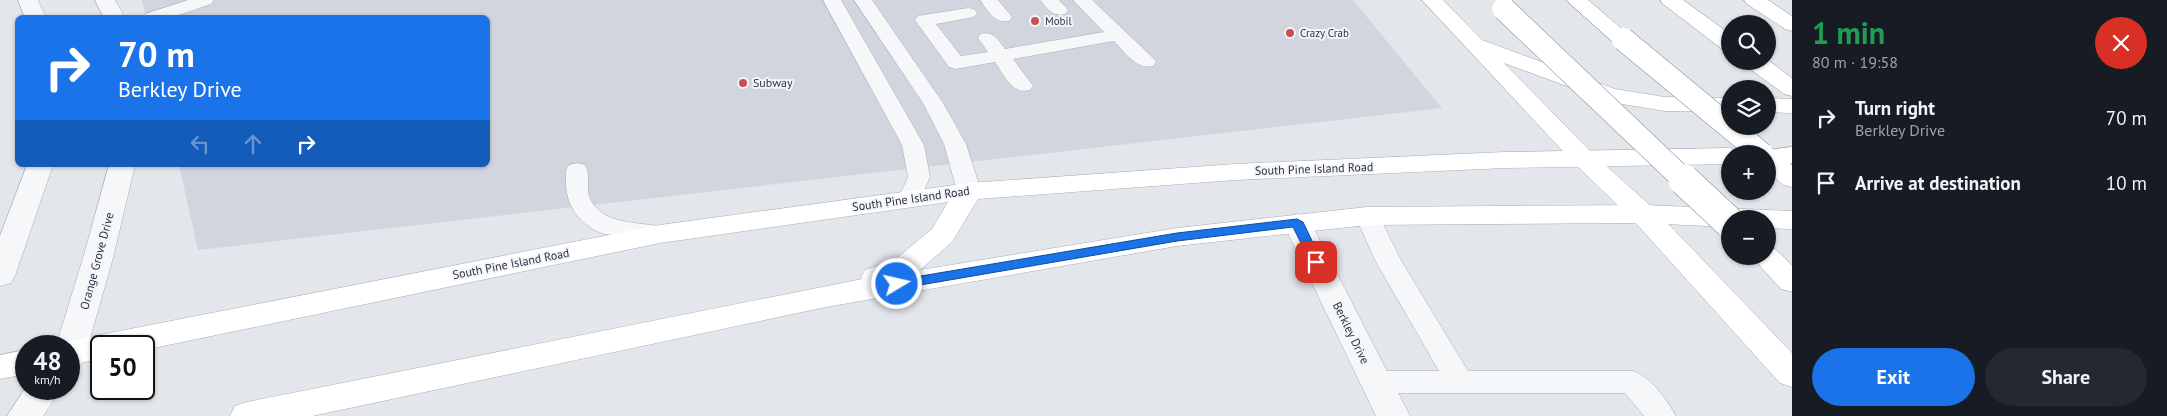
<!DOCTYPE html>
<meta charset="utf-8">
<style>
:root{--surface:#171b24;--page:#242831;--text:#f1f3f6;--muted:#9ea1a6;--accent:#1a73e8}
body{margin:0;font-family:"PT Sans",sans-serif;background:var(--page);color:var(--text);height:100vh;display:flex;flex-direction:column;font-size:19px;white-space:nowrap}
*{box-sizing:border-box;margin:0}
p{font-size:16px;color:var(--muted)}
.icon{flex:none;width:28px;height:28px;fill:none;stroke:currentColor;stroke-width:2;stroke-linecap:round;stroke-linejoin:round}
.map{position:relative;flex:1;overflow:hidden}
.side{display:flex;flex-direction:column;background:var(--surface);width:375px}
.side>*{flex:none}
.top-card{position:absolute;left:15px;top:15px;width:475px;height:152px;border-radius:8px;box-shadow:0 1px 4px #0004;background:#1a73e8;color:#fff;overflow:hidden}
.buttons{position:absolute;left:1721px;top:15px;display:grid;gap:10px}
.buttons a{display:grid;place-items:center;width:55px;height:55px;border-radius:50%;background:var(--surface);box-shadow:0 1px 4px #0004;font-size:25px}
.speed{position:absolute;left:15px;top:335px;display:flex;gap:10px;font-size:25px;font-weight:700;text-align:center}
.speed>*{display:grid;place-content:center;width:65px;height:65px;border-radius:50%;background:var(--surface);box-shadow:0 1px 4px #0004;line-height:1}
.speed small{font-size:12px;font-weight:400}
.speed .limit{border:2px solid #111;border-radius:8px;background:#fff;color:#111}
.pin{position:absolute;display:grid;place-items:center;width:42px;height:42px;color:#fff;margin:-21px;border-radius:10px;box-shadow:0 2px 8px #0006}
.me{position:absolute;width:55px;margin:-28px;rotate:81deg;stroke-linejoin:round;filter:drop-shadow(0 0 4px #0008)}
.turn{display:flex;align-items:center;gap:18px;height:105px;padding:0 20px;font-size:22px}
.turn .icon{width:65px;height:65px;stroke-width:2.5}
.turn b{display:block;font-size:35px;line-height:42px}
.lanes{display:flex;align-items:center;height:48px;padding:0 20px;background:#0003;justify-content:center;gap:25px;direction:ltr}
.lanes .off{opacity:.35}
.round{display:grid;place-items:center;flex:none;width:52px;height:52px;border-radius:26px;background:var(--page)}
.overview{display:flex;align-items:center;justify-content:space-between;height:85px;padding:0 20px}
h1{font-size:30px;font-weight:800;line-height:38px;color:#1e9e55}
.button{display:flex;gap:10px;margin-top:auto;padding:10px 20px}
.button a{flex:1;height:58px;border-radius:30px;background:var(--accent);color:#fff;font-size:20px;font-weight:800;line-height:58px;text-align:center}
.button a+a{background:var(--page);color:var(--text)}
ul{padding:0;list-style:none}
li{display:flex;align-items:center;gap:15px;height:65px;padding:0 20px}
li div{flex:1}
li b{display:block;font-size:19px}
li em{font-style:normal}
main{display:flex;flex:1;min-height:0}
.map>svg:first-child{display:block}
.built{fill:#d2d5dd}
.lines{fill:none;stroke-linecap:round;stroke-linejoin:round}
.service-casing{stroke:#a8acb5;stroke-width:1}
.minor-casing{stroke:#a8acb5;stroke-width:1}
.secondary-casing{stroke:#a8acb5;stroke-width:1}
.primary-casing{stroke:#a3a9b7;stroke-width:1}
.motorway-casing{stroke:#8b92a1;stroke-width:1}
.service{fill:#f6f7f9;fill-rule:evenodd}
.minor{fill:#f6f7f9;fill-rule:evenodd}
.secondary{fill:#fff;fill-rule:evenodd}
.primary{fill:#fff;fill-rule:evenodd}
.motorway{fill:#fff;fill-rule:evenodd}
.motorway-bridge-far1-casing{stroke:#8b92a1;stroke-width:24;stroke-linecap:butt}
.motorway-bridge-casing{stroke:#8b92a1;stroke-width:32;stroke-linecap:butt}
.motorway-bridge-far1{stroke:#fff;stroke-width:23}
.motorway-bridge{stroke:#fff;stroke-width:31}
.route{fill:#1a73e8;stroke:#114b97}
.poi-dot{fill:#cb4d58;stroke:#f3f5f8;stroke-width:2}
.labels{text-anchor:middle;stroke-width:4;stroke-linejoin:round;paint-order:stroke}
.far-poi-label{font-size:11px;fill:#2b3243;stroke:#f3f5f8;text-anchor:start}
.poi-label{font-size:12px;fill:#2b3243;stroke:#f3f5f8;text-anchor:start}
.street-label{font-size:12px;fill:#2b3243;stroke:#f3f5f8}
</style>
<main>
<div class="map">
<svg width="1792" height="416" viewBox="0 0 1792 416">
<rect width="100%" height="100%" fill="#e3e6eb"/>
<path class="built" d="M142,0h1211l89,108 -1244,142 -19,-85h309v-147l-342,-1z"/>
<g class="lines">
<defs>
<path id="service" d="M188,0h26l-3,4 -41,14h-28l3,-4z
M823,0h18l83,145 6,32 -12,27 -8,2 -8,-2 -4,-5 10,-22 -6,-32z
M854,0h18l71,103 23,41 15,47 -4,5 -8,2 -8,-2 -4,-5 -13,-47 -21,-41z
M980,0h18l14,17 -3,4c-14,3 -21,-10 -29,-21z
M1040,0h19l9,10 -3,4c-12,3 -18,-5 -25,-14z
M1073,0h19l61,58 3,4 -3,4c-17,4 -28,-14 -39,-25l-101,18 20,27 -3,4c-18,5 -26,-15 -35,-28l-39,7 -7,-2 -34,-47 3,-4 6,-1 44,-7 6,1 3,4 -3,4 -38,7 25,32 27,-4 -10,-14 2,-4c14,-3 17,5 25,15l99,-17z
M577,163l8,2c6,10 1,21 4,31 11,31 53,25 80,32l3,6 -3,6 -9,2 -55,-8c-25,-7 -40,-29 -39,-54 0,-6 -1,-10 3,-15z
M1367,208l8,3 4,5 23,46 66,109h165c18,6 34,29 43,45h-32l-19,-23h-249l-10,-3 -4,-8 4,-8 10,-3h63l-63,-109 -21,-46 4,-5z"/>
<path id="minor" d="M18,0h20l8,18h-21z
M95,0h20l10,18h-21z
M27,165h26l-38,111 -4,7 -11,3v-50z
M109,165h26l-22,93 -28,98 -4,9 -12,3v-22h-13l27,-88z
M1297,214l10,3 4,6 99,193h-34l-93,-193 4,-6z
M26,387l35,2 -18,27h-36z"/>
<path id="secondary" d="M1792,147v16l-24,1v-10h-11l2,-3z
M1730,148l9,3 2,3h-11v10l-225,4 -270,12 -257,19 -26,43 -32,28 257,-42 190,-21 276,-2 149,6v18l-24,-1v-9h-38v8l-87,-4 -276,2 -190,21 -351,61 -514,109h-82l5,-10 12,-4 615,-123 -1,-2 4,-7 31,-11 36,-30 16,-27 -288,41 -516,107v-4h-43v13l-32,6v-19h-13l13,-5 591,-116 309,-42 266,-19 270,-12z
M26,350v24l-26,5v-24z"/>
<path id="primary" d="M1422,0h21l39,40 133,49 50,8 65,1v14l-65,-1 -55,-9 -106,-39 88,90 61,55 139,145v34l-12,-4 -147,-163 -59,-57z
M1768,98l24,1v14l-24,-1z"/>
<path id="motorway" d="M1566,0h22l46,39 -3,5 -8,1 -8,-1z
M1660,0h23l47,34v17l-8,-2 -59,-45z
M1744,0h24l24,16v15l-7,-2 -38,-25z
M1768,60l24,18v18l-8,-2 -38,-28 -3,-5z
M1768,150l9,3 15,12v22l-9,-2 -15,-14v-17h-10z
M1768,247l7,2 17,16v27l-11,-3 -30,-33h17z"/>
</defs>
<use href="#service" class="service-casing"/>
<use href="#minor" class="minor-casing"/>
<use href="#secondary" class="secondary-casing"/>
<use href="#primary" class="primary-casing"/>
<use href="#motorway" class="motorway-casing"/>
<use href="#service" class="service"/>
<use href="#minor" class="minor"/>
<use href="#secondary" class="secondary"/>
<use href="#primary" class="primary"/>
<use href="#motorway" class="motorway"/>
<defs>
<path id="motorway-bridge-far1" d="M1504,9l181,172
M1623,39l139,115"/>
<path id="motorway-bridge" d="M1684,180l46,43"/>
</defs>
<use href="#motorway-bridge-far1" class="motorway-bridge-far1-casing"/>
<use href="#motorway-bridge" class="motorway-bridge-casing"/>
<use href="#motorway-bridge-far1" class="motorway-bridge-far1"/>
<use href="#motorway-bridge" class="motorway-bridge"/>
</g>
<path class="route" d="M1297,219l6,3 19,40 -2,3h-8l-19,-38 -116,14 -280,48 -7,-5 7,-4 280,-47z"/>
<g class="poi-dot">
<circle cx="1035" cy="21" r="5"/>
<circle cx="1290" cy="33" r="5"/>
<circle cx="743" cy="83" r="5"/>
</g>
<g class="labels">
<g class="far-poi-label">
<text x="1045" y="25">Mobil</text>
<text x="1300" y="37">Crazy Crab</text>
</g>
<g class="poi-label">
<text x="753" y="87">Subway</text>
</g>
<g class="street-label">
<text transform="translate(1314 169) rotate(-2)" y="4">South Pine Island Road</text>
<text transform="translate(911 199) rotate(-8)" y="4">South Pine Island Road</text>
<text transform="translate(97 261) rotate(-75)" y="4">Orange Grove Drive</text>
<text transform="translate(511 264) rotate(-11)" y="4">South Pine Island Road</text>
<text transform="translate(1351 333) rotate(64)" y="4">Berkley Drive</text>
</g>
</g>
</svg>
<div class="buttons">
<a><svg class="icon" aria-label="search" viewBox="0 0 24 24"><circle cx="10" cy="10" r="6"/><path d="M15 15l6 6"/></svg></a>
<a><svg class="icon" aria-label="layers" viewBox="0 0 24 24"><path d="M12 4l9 5-9 5-9-5zM3 14l9 5 9-5"/></svg></a>
<a>+</a>
<a>−</a>
</div>
<div class="speed"><div>48<small>km/h</small></div><div class="limit">50</div></div>
<div class="pin" style="left:1316px;top:262px;background:#d93025"><svg class="icon" aria-label="arrive" viewBox="0 0 24 24"><path d="M6 21V4h12l-3 4 3 4H6"/></svg></div>
<svg class="me" style="left:897px;top:284px" viewBox="-20 -20 40 40"><circle r="17" fill="#1a73e8" stroke="#fff" stroke-width="3"/><path d="M0-11L8 9 0 5-8 9z" fill="#fff"/></svg>
<div class="top-card">
<div class="turn"><svg class="icon" aria-label="right" viewBox="0 0 24 24"><path d="M7 20v-9h11M14 6l5 5-5 5"/></svg><div><b>70 m</b>Berkley Drive</div></div>
<div class="lanes"><svg class="icon off" aria-label="left" viewBox="0 0 24 24"><path d="M17 20v-9H6M10 6l-5 5 5 5"/></svg><svg class="icon off" aria-label="ahead" viewBox="0 0 24 24"><path d="M12 20V5M6 11l6-6 6 6"/></svg><svg class="icon" aria-label="right" viewBox="0 0 24 24"><path d="M7 20v-9h11M14 6l5 5-5 5"/></svg></div>
</div>
</div>
<section class="side">
<div class="overview"><div><h1>1 min</h1><p>80 m · 19:58</p></div><a class="round" style="background:#d93025;color:#fff"><svg class="icon" aria-label="close" viewBox="0 0 24 24"><path d="M6 6l12 12M18 6L6 18"/></svg></a></div>
<ul>
<li><svg class="icon" aria-label="right" viewBox="0 0 24 24"><path d="M7 20v-9h11M14 6l5 5-5 5"/></svg><div><b>Turn right</b><p>Berkley Drive</p></div><em>70 m</em></li>
<li><svg class="icon" aria-label="arrive" viewBox="0 0 24 24"><path d="M6 21V4h12l-3 4 3 4H6"/></svg><div><b>Arrive at destination</b></div><em>10 m</em></li>
</ul>
<div class="button"><a>Exit</a><a>Share</a></div>
</section>
</main>
